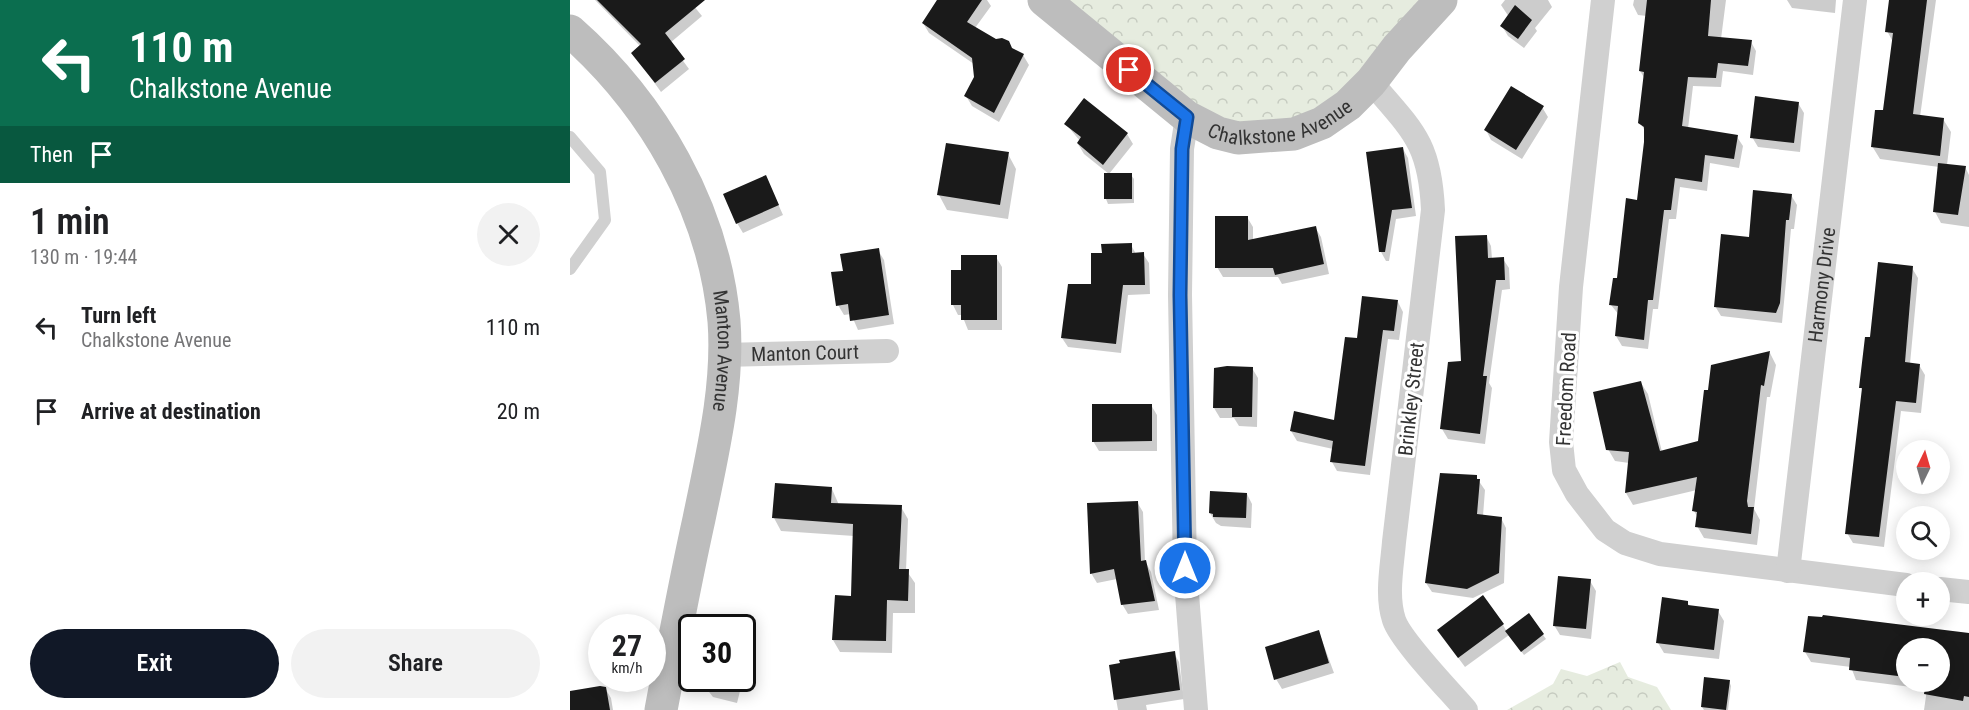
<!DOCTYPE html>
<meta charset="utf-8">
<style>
:root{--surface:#fff;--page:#f2f2f2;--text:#202124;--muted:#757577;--accent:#111827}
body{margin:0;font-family:"Roboto Condensed",sans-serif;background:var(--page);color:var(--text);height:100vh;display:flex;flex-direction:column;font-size:22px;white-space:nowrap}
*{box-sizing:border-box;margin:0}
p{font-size:20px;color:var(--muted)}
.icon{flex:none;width:33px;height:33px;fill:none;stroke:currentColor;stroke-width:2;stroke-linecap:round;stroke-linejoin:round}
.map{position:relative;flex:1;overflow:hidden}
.sheet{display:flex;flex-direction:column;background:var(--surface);width:570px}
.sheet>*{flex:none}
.guide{background:#0b6e4f;color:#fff;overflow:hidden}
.needle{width:39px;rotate:5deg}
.fabs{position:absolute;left:1326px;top:440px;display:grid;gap:12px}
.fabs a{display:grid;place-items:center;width:54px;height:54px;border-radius:50%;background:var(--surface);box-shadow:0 3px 15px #0003;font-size:30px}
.speed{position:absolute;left:18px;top:614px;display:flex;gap:12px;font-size:30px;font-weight:700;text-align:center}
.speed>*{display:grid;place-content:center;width:78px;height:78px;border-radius:50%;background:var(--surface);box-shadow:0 3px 15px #0003;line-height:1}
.speed small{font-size:15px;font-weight:400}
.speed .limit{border:3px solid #111;border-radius:9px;background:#fff;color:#111}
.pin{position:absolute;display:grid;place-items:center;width:51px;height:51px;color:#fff;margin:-26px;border:3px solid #fff;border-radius:50%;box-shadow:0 2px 6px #0007}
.me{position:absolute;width:66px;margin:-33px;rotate:0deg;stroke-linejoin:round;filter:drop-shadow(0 0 4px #0008)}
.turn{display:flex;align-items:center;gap:21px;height:126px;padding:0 30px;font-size:27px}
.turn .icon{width:78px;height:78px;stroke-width:2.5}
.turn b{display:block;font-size:42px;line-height:51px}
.then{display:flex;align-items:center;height:57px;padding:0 30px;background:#0003;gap:12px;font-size:22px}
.round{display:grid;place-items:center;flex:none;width:63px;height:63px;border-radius:32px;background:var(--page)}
.head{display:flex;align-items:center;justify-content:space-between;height:102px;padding:0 30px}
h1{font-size:36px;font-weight:600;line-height:45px}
.button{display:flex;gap:12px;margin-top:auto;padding:12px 30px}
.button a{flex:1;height:69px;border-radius:36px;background:var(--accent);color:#fff;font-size:24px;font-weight:600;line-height:69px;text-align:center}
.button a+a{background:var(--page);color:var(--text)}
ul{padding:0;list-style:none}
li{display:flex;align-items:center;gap:18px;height:84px;padding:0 30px}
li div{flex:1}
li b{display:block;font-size:22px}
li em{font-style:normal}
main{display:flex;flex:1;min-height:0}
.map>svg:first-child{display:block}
.forest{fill:url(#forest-crowns)}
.shadow{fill:#0003;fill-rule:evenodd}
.building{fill:#1a1a1a}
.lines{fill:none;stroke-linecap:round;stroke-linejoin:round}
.service{stroke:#d0d0d0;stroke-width:12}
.minor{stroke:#d0d0d0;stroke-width:24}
.secondary{stroke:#bdbdbd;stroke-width:33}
.route-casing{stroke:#114b97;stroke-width:15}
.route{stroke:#1a73e8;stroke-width:10}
.labels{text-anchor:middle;stroke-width:6;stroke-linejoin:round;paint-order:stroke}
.street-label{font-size:20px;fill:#333;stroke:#fff}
</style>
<main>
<section class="sheet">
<div class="guide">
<div class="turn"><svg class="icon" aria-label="left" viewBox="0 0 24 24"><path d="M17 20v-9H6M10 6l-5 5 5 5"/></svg><div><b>110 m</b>Chalkstone Avenue</div></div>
<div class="then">Then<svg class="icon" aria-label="arrive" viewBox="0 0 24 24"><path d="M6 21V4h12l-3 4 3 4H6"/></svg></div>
</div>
<div class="head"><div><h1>1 min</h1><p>130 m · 19:44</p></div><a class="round"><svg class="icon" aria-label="close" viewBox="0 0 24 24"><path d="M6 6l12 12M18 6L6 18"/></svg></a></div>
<ul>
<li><svg class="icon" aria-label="left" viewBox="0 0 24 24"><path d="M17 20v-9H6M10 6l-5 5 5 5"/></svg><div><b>Turn left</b><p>Chalkstone Avenue</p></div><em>110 m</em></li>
<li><svg class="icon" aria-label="arrive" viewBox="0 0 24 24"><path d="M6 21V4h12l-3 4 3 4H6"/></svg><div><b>Arrive at destination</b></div><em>20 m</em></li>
</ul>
<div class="button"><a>Exit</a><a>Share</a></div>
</section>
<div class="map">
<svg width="1399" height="710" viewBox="0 0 1399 710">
<defs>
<pattern id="forest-crowns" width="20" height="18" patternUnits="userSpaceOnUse" patternTransform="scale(1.5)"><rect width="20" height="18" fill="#e6ecdf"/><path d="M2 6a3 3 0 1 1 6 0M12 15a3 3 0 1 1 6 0" fill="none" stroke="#c6cbc0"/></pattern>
</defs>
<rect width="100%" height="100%" fill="#fff"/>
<path class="forest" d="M471,0h411l-75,87 -135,52z
M1050,662l8,15 29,10 14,23h-164l46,-26 8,-15 26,7z"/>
<path class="shadow" d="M25,0h94l13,16 -32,27 19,26 -28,23 -28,-39 8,-6z
M367,0h50l4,6 -16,22 48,27 6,10 -30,57 -27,-16 -6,-10 9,-19 -1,-13 -45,-31 -6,-10z
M935,0h43l4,7 -17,21 2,3 -13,17 -16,-12 -6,-10 7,-9 -8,-12z
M1064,0h92l-5,39 30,3 5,9 -3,24 -30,-4 -2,16 -28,-1 -5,43 49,8 6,9 -4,22 -29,-5 -3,28 -27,-4 -4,32h-7l-11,90h-5l-5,40 -26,-3 -6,-10 3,-21 -8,-10 27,-104 8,-68 -6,-11 5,-43 -5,-8 7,-55 -9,-1 -5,-10z
M1217,0h49l-1,13 -43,-5z
M1321,0h45l-16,117 23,2 8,13 -4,33 18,2 4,8v52l-28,-4 -6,-11 4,-45 -59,-8 -8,-13 12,-34 9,-70 -6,-11z
M515,100l42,34 6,10 -24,30 -25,-20 -6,-10 2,-3 -14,-17z
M1228,103l6,10 -4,39 -42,-5 -6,-10z
M972,107l6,10 -26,42 -31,-19 -5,-10z
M833,149l5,9 8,58 -20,3 -7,42h-3l-5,-9z
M438,154l8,15 -8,50 -61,-9 -8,-15z
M561,175l3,4v24l-26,1 -2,-5z
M196,177l17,38 -40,18 -6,-10z
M1221,195l6,10 -3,24h-3l-9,94 -61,-7 -6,-10 35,-68z
M677,217l6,10v13l62,-13 6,10 8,37 -47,10 -4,-7h-55l-6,-10z
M916,236l5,10 1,13h11l6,9 1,21 -8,1 -13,93 3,5 -7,56 -37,-5 -6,-10 20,-67z
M561,245l5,9h7l6,9 1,31 -22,1 -7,58 -53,-6 -6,-9 31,-52 10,-31z
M308,250l6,10 10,64 -36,6 -7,-16 -7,1 -6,-10 6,-33z
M426,257l6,10v63h-34l-6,-15h-4l-5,-10 9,-34z
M1342,268l6,10 -8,86 9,1 6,10 -4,38 -20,-2 -17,136 -31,-4 -6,-10 16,-141 -2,-4z
M828,302l5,10 -4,28 -11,-1 -18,136 -33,-4 -5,-9 1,-13 -36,-8 -6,-10 45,-9 22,-82z
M1200,353l6,12 -6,32h-3l-13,112 6,11 -3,25 -53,-7 -7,-12 1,-8 -4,-7 3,-21 -64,15 -7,-12 3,-30 -14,-2 -7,-12 33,-66 7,11 14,58 37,-10 10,-50z
M682,368l6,10 -1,49 -18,-1 -5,-8h-14l-6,-10z
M581,405l6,10v36h-58l-6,-10z
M906,477l9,13 -2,26 18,2 5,10 -2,55 -31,15 -41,-6 -6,-9z
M262,489l7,16 62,2 7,12 -2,51 9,13v30h-22l-1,40 -52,-1 -7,-12 20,-43 1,-61 -73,-5 -7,-13z
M677,494l5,10 -1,24 -30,-2 -5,-3 -6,-10z
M567,502l6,10 2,49 6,11 8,38 -31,4 -6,-10 -5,-25 -20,4 -6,-10z
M1020,581l6,10 -5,48 -31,-4 -6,-10z
M1117,602l3,5 28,4 6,10 -5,38 -55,-6 -6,-10z
M959,616l17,23 -22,16 -15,-20 -44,32 -20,-27 58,-15 4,7z
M1254,616l145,19v75h-45l3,-21 -71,-9 -5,-13 -40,-5 -6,-10zM1336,648h34v33h-34z
M749,632l15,41 -52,16 -6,-10z
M172,637l9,10 -2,7 4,6 -8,32 -5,-1 -3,12 -24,-6 -11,-14 2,-5h38z
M604,653l5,9 5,37 -38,6 1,5h-29l-8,-44z
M1159,681l2,5 -3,24h-24l-2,-3z
M35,688l6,10 2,12h-43v-17z"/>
<path class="building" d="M27,0h108l-40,33 20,26 -30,24 -24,-30 10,-9z
M367,0h45l-15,22 29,17 6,-1 7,3 3,7 12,6 -30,59 -30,-17 10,-19 -2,-19 -50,-35z
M1077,0h64l-3,36 44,4 -4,26 -30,-3 -2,15 -28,-1 -6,49 56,9 -4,24 -29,-4 -3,27 -27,-4 -4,32h-7l-11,90h-5l-4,40 -29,-4 3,-30 -9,-1 4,-27h4l9,-80 11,2 7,-58v-15l-6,-4 6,-51 -5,-1z
M1319,0h38l-14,114 31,4 -4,38 -69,-9 4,-37h8l10,-77 -8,-1z
M945,5l17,15 -14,19 -18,-13z
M941,86l33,20 -28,44 -32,-20z
M1185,96l44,6 -5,41 -44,-5z
M514,98l44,35 -25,32 -26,-22 4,-6 -17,-13z
M376,143l63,9 -9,53 -63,-10z
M833,147l9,61 -20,2 -7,42h-6l-13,-100z
M1368,163l28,3 -8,49 -25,-3z
M534,173h28v26h-28z
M196,175l13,30 -43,19 -13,-30z
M1183,190l39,4 -3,26h-3l-6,83 -4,10 -62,-6 7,-73 28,3z
M645,216h33v24l68,-14 8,38 -49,11 -2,-7h-58z
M917,235l1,23 16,-1 1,23h-9l-13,96h4l-7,58 -40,-5 8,-67 13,-1 -6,-125z
M562,243v10l12,-1 1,33h-22l-7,59 -55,-6 7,-54h23v-31h11l-1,-9z
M309,248l10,67 -39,6 -2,-17 -12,2 -5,-34 12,-1 -3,-17z
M391,255h36v65h-36v-15h-10v-35h10z
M1308,262l35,4 -8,96 15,2 -4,39 -20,-2 -17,136 -34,-3 17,-146h-3l6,-51h5z
M792,296l36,4 -4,31 -11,-1 -18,136 -35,-4 3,-21 -43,-10 4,-20 40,9 11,-83 12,1z
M1200,351l-6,35 -3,-1 -14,116 1,6h6l-3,27 -56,-7 2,-15 -5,-1 5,-34 -72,16 4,-41 -23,-2 -13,-58 48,-11 19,70 38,-10 6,-51h4l3,-25z
M657,366l26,1 -1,50h-20v-9h-19l1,-40z
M522,404h60v37l-60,1z
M870,473l37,2v4h3l-3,35 25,3 -3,56 -32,16 -42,-6z
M205,483l57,4 -1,16 71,2 -3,64h10l-1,32 -21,-1 -1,41 -54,-1 3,-45 16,1 2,-72 -81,-6z
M640,491l37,2 -1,25 -33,-1v-3l-4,-1z
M568,501l3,60 5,-1 9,41 -34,4 -7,-36 -24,5 -3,-71z
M988,576l33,3 -5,50 -33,-3z
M913,595l21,29 -46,34 -21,-28z
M1092,597l26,4v4l31,4 -5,41 -58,-7z
M959,613l15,21 -23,18 -16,-21z
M1253,615l146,18v64l-5,-1 -1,5 -39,-7 2,-13h14v-33h-34v29l-57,-7 1,-12 -47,-6 5,-36 14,1z
M749,630l10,33 -55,17 -9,-33z
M605,651l5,39 -66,10 -5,-35 11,-2 -1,-3z
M1134,677l26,3 -4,30 -25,-3z
M30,686l6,1 4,23h-40v-19z"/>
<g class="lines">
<path class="service" d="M0,137l30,35 5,48 -35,49"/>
<g class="minor">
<path d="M1033,0l-32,287 -10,155 3,28 13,24 28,36 20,13 35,11 246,31"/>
<path d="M801,82c42,49 59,61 62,128l-39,332c-2,25 -8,54 0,78 7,21 55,70 72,90"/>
<path d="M617,117l-5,32 -2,146 5,273 11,142"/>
<path id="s1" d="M153,355l164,-4"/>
<path id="s2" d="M1218,571l67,-571"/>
<path d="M1370,589l29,3"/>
</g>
<g class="secondary">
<path id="s3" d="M474,0l143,117 31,16 20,5 56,-4 28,-11 26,-18 23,-23 26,-34 44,-48"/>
<path id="s4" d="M0,31c83,73 144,178 154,290 5,66 -12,134 -25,198 -14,63 -26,127 -38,191"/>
</g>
</g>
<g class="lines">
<defs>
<path id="route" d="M559,70l58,47 -5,32 -2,146 5,273"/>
</defs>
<use href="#route" class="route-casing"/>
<use href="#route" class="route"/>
</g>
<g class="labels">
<g class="street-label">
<text dy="7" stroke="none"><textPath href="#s3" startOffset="285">Chalkstone Avenue</textPath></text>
<text dy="7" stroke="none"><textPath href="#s2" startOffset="288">Harmony Drive</textPath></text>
<text dy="7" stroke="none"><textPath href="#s4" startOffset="366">Manton Avenue</textPath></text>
<text dy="7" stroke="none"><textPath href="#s1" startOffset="82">Manton Court</textPath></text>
<text transform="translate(996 389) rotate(-87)" y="7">Freedom Road</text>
<text transform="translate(841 399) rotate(-84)" y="7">Brinkley Street</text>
</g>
</g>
</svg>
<div class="fabs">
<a><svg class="needle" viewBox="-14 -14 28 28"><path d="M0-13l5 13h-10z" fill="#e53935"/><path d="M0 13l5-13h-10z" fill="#757577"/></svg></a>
<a><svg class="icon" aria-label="search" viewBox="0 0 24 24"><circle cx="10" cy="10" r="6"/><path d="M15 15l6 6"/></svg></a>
<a>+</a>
<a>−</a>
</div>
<div class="speed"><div>27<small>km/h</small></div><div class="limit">30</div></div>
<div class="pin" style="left:559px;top:70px;background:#d93025"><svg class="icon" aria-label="arrive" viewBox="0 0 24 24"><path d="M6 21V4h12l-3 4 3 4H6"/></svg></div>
<svg class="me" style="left:615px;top:568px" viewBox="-20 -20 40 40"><circle r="17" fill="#1a73e8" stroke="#fff" stroke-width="3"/><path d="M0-11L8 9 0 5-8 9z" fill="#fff"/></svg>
</div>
</main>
